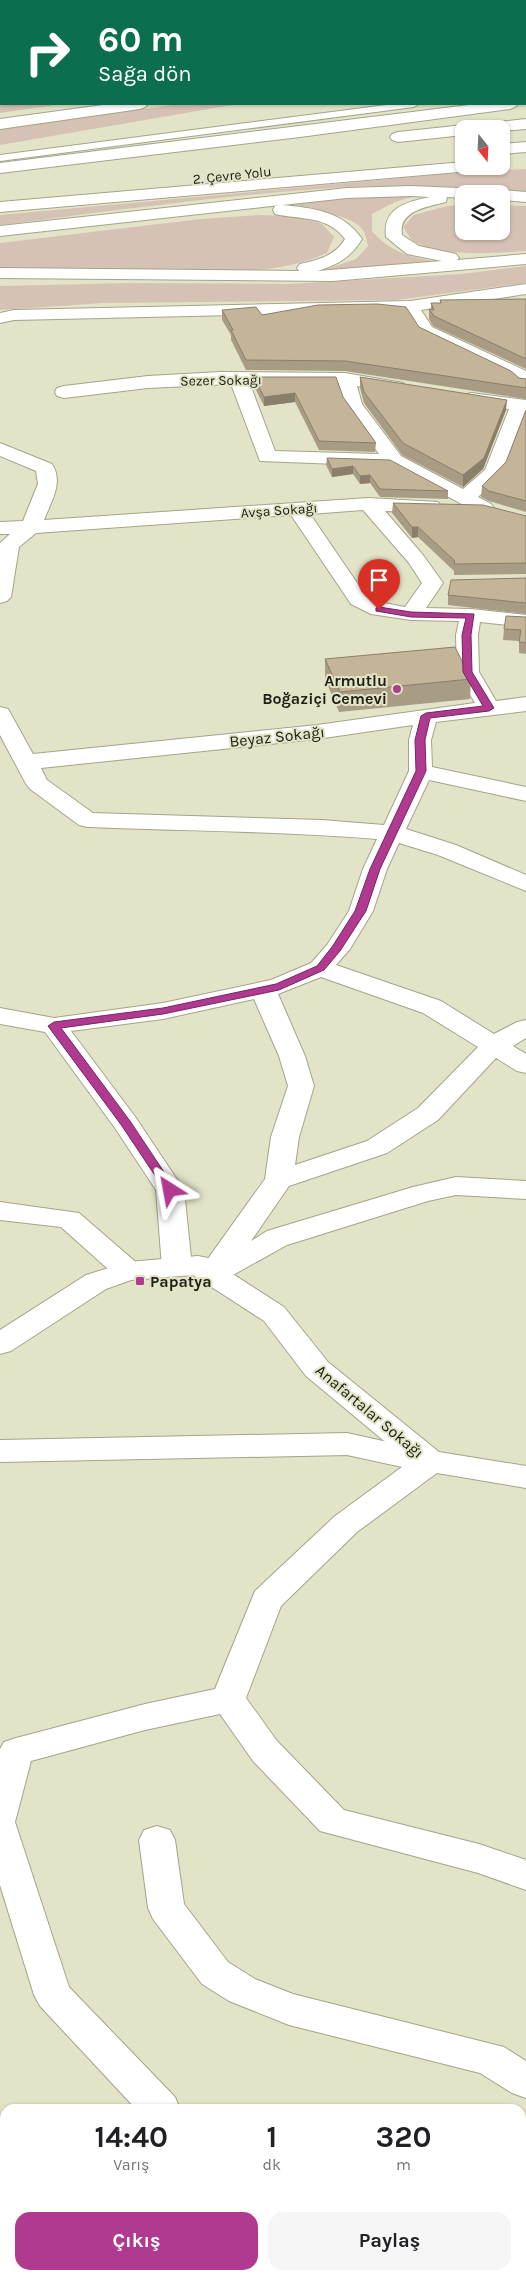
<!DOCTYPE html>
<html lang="tr">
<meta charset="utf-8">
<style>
:root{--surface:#fff;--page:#f6f6f6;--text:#202124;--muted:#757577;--accent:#b13a91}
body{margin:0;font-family:Karla,sans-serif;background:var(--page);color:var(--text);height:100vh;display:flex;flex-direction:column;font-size:19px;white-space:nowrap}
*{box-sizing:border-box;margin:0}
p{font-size:16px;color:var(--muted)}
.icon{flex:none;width:28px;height:28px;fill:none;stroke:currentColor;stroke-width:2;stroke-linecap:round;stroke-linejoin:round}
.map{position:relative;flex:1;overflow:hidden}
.drawer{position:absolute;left:0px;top:2104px;width:526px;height:176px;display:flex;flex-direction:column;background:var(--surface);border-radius:15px 15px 0 0;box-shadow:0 1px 4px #0004}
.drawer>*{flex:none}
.hud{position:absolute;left:0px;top:0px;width:526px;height:105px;box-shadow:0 1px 4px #0004;background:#0b6e4f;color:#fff;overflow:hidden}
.needle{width:32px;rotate:162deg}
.tools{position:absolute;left:455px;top:120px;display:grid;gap:10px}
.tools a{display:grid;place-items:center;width:55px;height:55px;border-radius:10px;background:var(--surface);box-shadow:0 1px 4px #0004;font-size:25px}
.pin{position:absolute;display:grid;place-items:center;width:42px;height:42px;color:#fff;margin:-51px -21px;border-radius:50% 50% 50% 0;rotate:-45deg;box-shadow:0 0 5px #0007}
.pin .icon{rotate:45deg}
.me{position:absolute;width:55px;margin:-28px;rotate:326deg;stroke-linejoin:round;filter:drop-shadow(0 0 4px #0008)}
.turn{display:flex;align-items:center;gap:18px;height:105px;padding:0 15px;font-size:22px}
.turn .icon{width:65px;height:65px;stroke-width:2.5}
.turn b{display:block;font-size:35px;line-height:42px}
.eta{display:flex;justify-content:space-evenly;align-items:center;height:85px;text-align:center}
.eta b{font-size:30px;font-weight:700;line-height:35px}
.primary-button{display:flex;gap:10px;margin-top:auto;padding:10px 15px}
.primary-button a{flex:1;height:58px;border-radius:15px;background:var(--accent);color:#fff;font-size:20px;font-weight:700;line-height:58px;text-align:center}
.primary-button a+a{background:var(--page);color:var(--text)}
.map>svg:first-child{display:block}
.green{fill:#d6c2b5}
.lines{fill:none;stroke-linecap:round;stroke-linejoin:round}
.service-casing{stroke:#a3a489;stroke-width:2}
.minor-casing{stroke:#a3a489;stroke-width:2}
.secondary-casing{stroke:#a3a489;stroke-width:2}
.primary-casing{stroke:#a3a489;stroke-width:2}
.trunk-casing{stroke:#a3a489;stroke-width:2}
.motorway-casing{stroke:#a3a489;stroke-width:2}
.service{fill:#fff;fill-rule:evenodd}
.minor{fill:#fff;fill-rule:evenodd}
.secondary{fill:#fff;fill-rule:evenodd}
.primary{fill:#fff;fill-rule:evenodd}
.trunk{fill:#fff;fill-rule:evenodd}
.motorway{fill:#fff;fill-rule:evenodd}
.wall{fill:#a99c84}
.shaded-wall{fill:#897f6b}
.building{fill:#c4b599;stroke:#897f6b}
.route{fill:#b13a91;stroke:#73265e}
.poi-dot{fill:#b13a91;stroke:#e3e4c7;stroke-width:2}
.labels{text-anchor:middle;stroke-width:4;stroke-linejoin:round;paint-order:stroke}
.far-street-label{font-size:14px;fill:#1e1e14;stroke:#e3e4c7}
.poi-label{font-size:16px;font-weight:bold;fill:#1e1e14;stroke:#e3e4c7;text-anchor:end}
.street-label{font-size:16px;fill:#1e1e14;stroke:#e3e4c7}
</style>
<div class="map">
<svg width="526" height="2279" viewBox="0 0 526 2279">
<rect width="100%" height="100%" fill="#e3e4c7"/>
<path class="green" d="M0,77l1,27h62l-63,9z
M180,104h58l-238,41v-16z
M526,169v23c-59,-4 -119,-8 -178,-5 -117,7 -233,24 -348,38v-10l478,-44z
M418,195l-23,7 -23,12v17c19,22 38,26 66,31l-51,6 -63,2 32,-11 12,-13c-1,-5 -2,-12 -5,-16 -13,-19 -69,-22 -91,-23l46,-7z
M464,205v26h37v-26l25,1v45c-29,2 -89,7 -114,-11 -3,-3 -6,-9 -9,-13l11,-12 33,-9z
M258,215l37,1 27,8 12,13 -7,16c-57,26 -125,17 -187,16 -46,-1 -93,-1 -140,0v-26l201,-24z
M526,266v17l-130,17 -293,3 -103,7v-24l129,-3 159,1 173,-10z"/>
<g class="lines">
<defs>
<path id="service" d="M525,85h1v6h-1z
M394,104h25l-5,3 -414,54v-6z"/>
<path id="minor" d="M526,284v10l-105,16 11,17 94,44v17l-7,-2 -7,-7 -93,-44 -15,-24 -390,9 -14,3v-10l14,-3 396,-9z
M220,372l125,1 58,10 2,4 -2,4 -7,2 -39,-7 5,18 39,52 62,33 22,-19 24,-61 -45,-6 -2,-4 2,-4 7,-2 55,7v13l-22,59 -26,25 13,7 3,4 -3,4 -7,2 -7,-2 -87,-46 -130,-5 -29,-77 -83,4 -84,10 -7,-2 -2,-4 2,-4 7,-2 84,-10zM250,384h87l7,21 35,49 -104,-3z
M0,443l52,21c12,18 -1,38 -8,56l324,-22 70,4 3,4 -3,4 -7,2 -46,-1 38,44 20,28 -17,25 45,1 55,6v12l-46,-5 -2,13 1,37 17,29 30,-4v14l-90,11 -5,18 1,27 94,20v14l-97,-21 -23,49 50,16 70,30v16l-88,-36 -39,-12 -12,26 -14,42 -23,38 -14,16 105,36 53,33 23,-12 9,-2v18l-13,8 13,8v19l-9,-2 -21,-13 -58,62 -51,33 -98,33 -38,55 16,-10 146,-44 43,-10 70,4v18l-70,-4 -28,6 -141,44 -65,36 -10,2 -10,-2 -5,-7 68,-95 6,-42 17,-51 -9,-30 -25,-57 -91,20 -92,12 65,87 48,72 8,77 -5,7 -10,2 -10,-2 -5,-7 -6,-77 -41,-62 -70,-96 -45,-8v-16l54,10 109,-15 108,-23 40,-17 16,-18 22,-34 14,-42 14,-30c-96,-8 -193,-8 -290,-12l-8,-2 -49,-36 -4,-5 -26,-49v-28l8,2 25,45 284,-29 158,-22 -18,-31 -1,-37 3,-14 -48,-1 -40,-6 -20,-10 -60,-89 -255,18 -17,14 -8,50 -4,4 -7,2v-60l10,-9h-10v-12l23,-1 15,-37 -2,-13 -36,-15zM363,510l46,53 13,20 -17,24 -21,-4 -18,-7 -56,-82zM413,725l-4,15v31l-25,54 -62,-5 -229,-7 -46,-33 -6,-12 276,-29zM321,977l102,36 55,34 -60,61 -51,33 -72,24 4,-28 15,-51 -9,-30 -27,-62z
M0,1202l79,11 59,51 5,7 -5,7 -10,2 -10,-2 -57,-51 -61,-7z
M347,1433l94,21 5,8 -5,8 -84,62 -76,74 -35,92 31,43 67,69 135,34 47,16v30l-48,-17 -158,-42 -67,-70 -33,-47 -75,16 -114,31 -16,61 54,165 106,110 5,12h-44l-96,-103 -6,-11 -34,-110v-136l4,-7 12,-4 129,-34 70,-15 40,-98 80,-75 67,-49 -55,-12 -347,7v-22z
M157,1826l13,4 5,10 9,64 44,58 27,17 38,15 211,53 22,14v37l-14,-5 -32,-20 -191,-48 -60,-24 -27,-17 -49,-65 -5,-11 -9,-68 5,-10z
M526,2147v36l-5,1v-36z
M461,2275h47l1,4h-47z"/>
<path id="secondary" d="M365,0h16l1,1h-16z
M198,1256l10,2 76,49 44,55 111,90 87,14v22l-107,-18 -113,-94 -42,-55 -71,-46 -62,5 -25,9 -95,62 -11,3v-24l86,-55 42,-13z"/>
<path id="primary" d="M525,22h1v8h-1z
M0,64h1v8h-1z
M110,104h38l-3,3 -5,2 -140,20v-10z"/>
<path id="trunk" d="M411,186l71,3 6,2 2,3h-26v4l-17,-1 -1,5c-18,5 -48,8 -44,33l17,11 37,8 3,4 -2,2 69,-6v10l-193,17 -333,-3v-10l299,3 -2,-3 3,-4c18,-4 35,-8 45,-25 -18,-24 -44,-19 -70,-25l-2,-4 2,-4 5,-1 -280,31v-10l347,-38zM411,196l19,1c-24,5 -48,11 -44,40l21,17 35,7 -125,10c21,-6 34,-14 45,-32 -19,-28 -49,-31 -80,-34l65,-7z
M501,190l25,2v10l-25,-2v-6h-7z"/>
<path id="motorway" d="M477,104h41l-3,3 -5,2 -210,28 -300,36v-10z
M526,119v10l-25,2v-2h-28l8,-5z
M464,125l7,4h-7v6l-66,7 -6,-2 -2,-3 2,-3 6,-2z
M526,142v10l-25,2v-10z
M464,162v4h14l-2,3 -6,2 -470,41v-10z"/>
</defs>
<use href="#service" class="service-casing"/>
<use href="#minor" class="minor-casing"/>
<use href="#secondary" class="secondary-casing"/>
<use href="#primary" class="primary-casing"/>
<use href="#trunk" class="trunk-casing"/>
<use href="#motorway" class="motorway-casing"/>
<use href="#service" class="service"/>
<use href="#minor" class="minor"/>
<use href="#secondary" class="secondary"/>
<use href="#primary" class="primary"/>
<use href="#trunk" class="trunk"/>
<use href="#motorway" class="motorway"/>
</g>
<path class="wall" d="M526,299v70l-93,-43 -4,-7v-10l2,1v-7h9v-3z
M222,310l40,5 157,12 100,51 7,1v20l-181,-28 -99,-1 -15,-30v-5l-9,-15z
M254,377l89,20 33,46 -1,9 -56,-2 -24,-48 -31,4 -10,-20z
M360,377l146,33 -23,59 -20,18 -61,-32 -38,-52 -4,-15z
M526,410v102l-37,-11 -8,-4 1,-11 24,-24z
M327,458l121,33v8l-68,-2 -10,-14 -10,1 -7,-10 -21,3 -6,-12z
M393,503l133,13v58l-72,1v-4l-36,-34 -6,1 -20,-25z
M526,578v36l-78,-9v-10z
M526,617v37l-7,-1v-12l-16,-1 1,-11z
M325,659l146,20 -1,20 -131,13 -14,-33z"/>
<path class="shaded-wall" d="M295,393v9l-31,4v-9z
M507,400l-1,10 -23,59 -20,18v-12z
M353,466v8l-21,3v-8z
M370,475v8l-10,1v-8z
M412,527h6v10l-6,1z"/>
<path class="building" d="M526,299v60l-92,-43 -5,-7 5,1 -3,-7h10l-1,-3z
M377,304l29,3 13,20 92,44 8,7 7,1v9l-181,-27 -99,-1 -15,-30h2l-11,-20 34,-3 6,8 56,-10z
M254,377h82l7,20 33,46 -57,-2 -24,-48 -31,4z
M360,377l147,23 -23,58 -21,17 -60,-32 -39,-51z
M526,410v91l-37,-10 -7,-5 24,-24z
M327,458l63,2 58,31 -68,-2 -10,-14 -10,1 -7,-10 -21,3z
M393,503l90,2 43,11v47l-72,1 1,-3 -37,-34h-6z
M526,578v25l-78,-8 3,-15z
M506,616l20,1v26l-7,-1 2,-12 -17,-1z
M455,647l16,32 -131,13 -15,-33z"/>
<path class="route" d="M379,607l32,5 63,2 -3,21 1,37 22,36 -5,3 -59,7 -5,22 1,31 -46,98 -14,42 -26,40 -16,19 -45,20 -116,24 -102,14 69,93 46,69 -6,3 -4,-1 -44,-66 -74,-100 6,-4 109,-14 113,-24 41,-18 15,-19 23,-36 15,-42 46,-98 -1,-31 6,-24 5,-3 57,-7 -20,-34 -1,-37 4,-17 -55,-1 -35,-6v-3z"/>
<g class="poi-dot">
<circle cx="397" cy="689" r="5"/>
<rect x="135" y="1276" width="10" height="10" rx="2.5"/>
</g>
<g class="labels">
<g class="far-street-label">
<text transform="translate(232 175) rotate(-6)" y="5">2. Çevre Yolu</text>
<text transform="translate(221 380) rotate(-1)" y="5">Sezer Sokağı</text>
<text transform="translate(279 510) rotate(-4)" y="5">Avşa Sokağı</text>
</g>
<g class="poi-label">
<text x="387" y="686">Armutlu<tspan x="387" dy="18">Boğaziçi Cemevi</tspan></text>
<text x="150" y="1287" text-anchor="start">Papatya</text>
</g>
<g class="street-label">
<text transform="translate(277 736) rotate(-6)" y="6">Beyaz Sokağı</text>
<text transform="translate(370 1411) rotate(40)" y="6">Anafartalar Sokağı</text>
</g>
</g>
</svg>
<div class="tools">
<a><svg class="needle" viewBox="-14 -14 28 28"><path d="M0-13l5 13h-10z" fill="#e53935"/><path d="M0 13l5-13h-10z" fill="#757577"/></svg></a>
<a><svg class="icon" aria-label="layers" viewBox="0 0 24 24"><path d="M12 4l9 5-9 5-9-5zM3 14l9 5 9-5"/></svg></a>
</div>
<div class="pin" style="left:379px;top:610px;background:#d93025"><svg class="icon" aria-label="arrive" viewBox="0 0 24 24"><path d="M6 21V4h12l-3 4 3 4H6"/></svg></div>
<svg class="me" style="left:170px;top:1190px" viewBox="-20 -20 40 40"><path d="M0-17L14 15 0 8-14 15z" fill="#b13a91" stroke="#fff" stroke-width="4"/></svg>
<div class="hud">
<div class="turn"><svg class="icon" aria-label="right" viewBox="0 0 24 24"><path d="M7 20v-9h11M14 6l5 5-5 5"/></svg><div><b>60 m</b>Sağa dön</div></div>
</div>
<section class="drawer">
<div class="eta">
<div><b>14:40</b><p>Varış</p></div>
<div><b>1</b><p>dk</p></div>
<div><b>320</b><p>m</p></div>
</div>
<div class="primary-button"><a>Çıkış</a><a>Paylaş</a></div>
</section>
</div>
